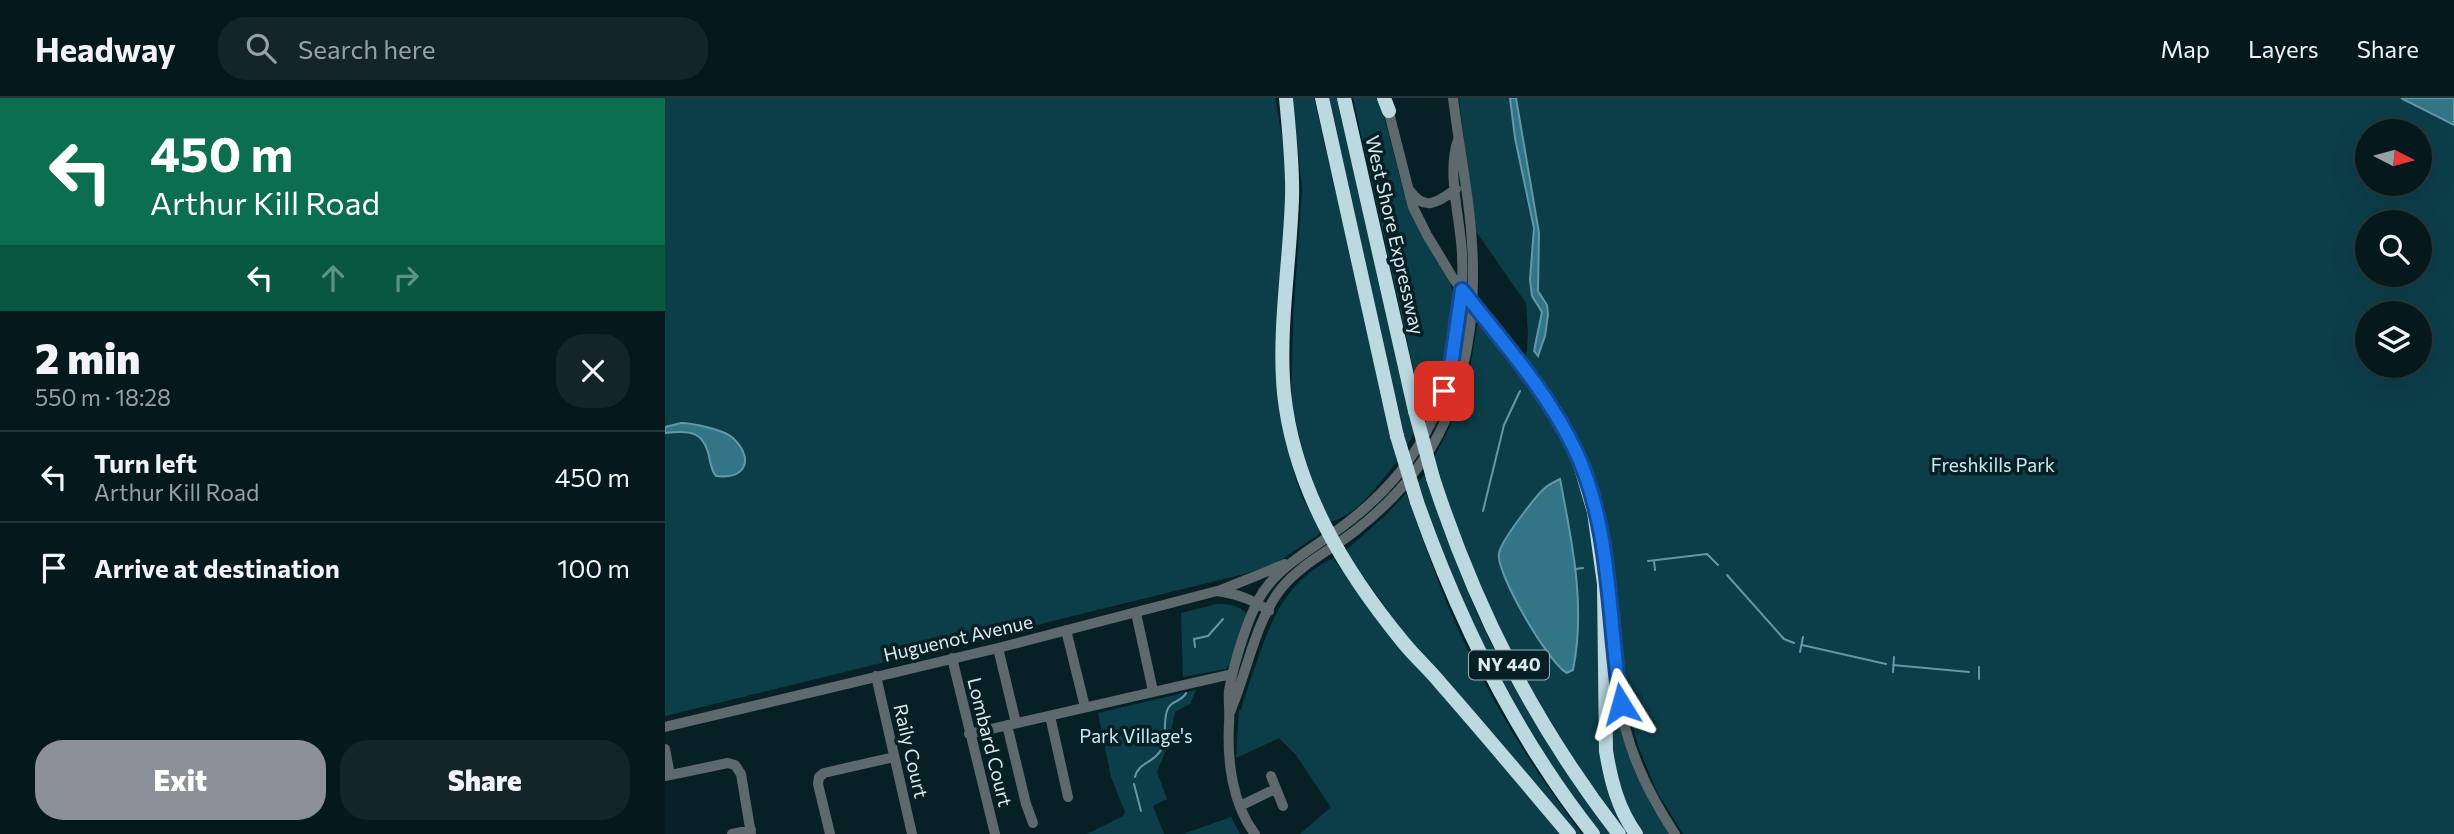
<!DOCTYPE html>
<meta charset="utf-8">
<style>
:root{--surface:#05181c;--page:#132529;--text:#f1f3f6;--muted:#97a0a3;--line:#26373b;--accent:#8c9099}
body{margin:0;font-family:Commissioner,sans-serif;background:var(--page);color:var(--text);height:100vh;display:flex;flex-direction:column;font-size:26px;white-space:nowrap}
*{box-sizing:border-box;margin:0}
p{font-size:23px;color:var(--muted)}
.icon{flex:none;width:38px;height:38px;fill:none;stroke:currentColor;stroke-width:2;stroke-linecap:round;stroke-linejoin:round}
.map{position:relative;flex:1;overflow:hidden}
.drawer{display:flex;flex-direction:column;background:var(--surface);width:665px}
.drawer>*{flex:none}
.hud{background:#0b6e4f;color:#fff;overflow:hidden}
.needle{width:46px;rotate:96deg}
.controls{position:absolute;left:1690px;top:21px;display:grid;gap:14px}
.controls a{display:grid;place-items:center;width:77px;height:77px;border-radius:50%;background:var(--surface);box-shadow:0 7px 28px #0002,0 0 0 2px var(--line);font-size:35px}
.pin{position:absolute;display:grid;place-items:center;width:60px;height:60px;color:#fff;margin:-30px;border-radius:14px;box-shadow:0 4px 10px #0006}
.me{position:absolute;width:77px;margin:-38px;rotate:352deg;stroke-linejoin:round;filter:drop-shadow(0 0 5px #0008)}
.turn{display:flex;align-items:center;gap:24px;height:147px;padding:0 35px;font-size:32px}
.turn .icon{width:91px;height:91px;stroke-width:2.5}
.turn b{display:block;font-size:49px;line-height:60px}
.lanes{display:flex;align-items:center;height:66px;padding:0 35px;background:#0003;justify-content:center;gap:35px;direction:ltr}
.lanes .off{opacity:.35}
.round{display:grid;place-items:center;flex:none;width:74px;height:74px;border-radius:28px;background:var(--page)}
.summary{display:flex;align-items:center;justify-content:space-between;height:119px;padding:0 35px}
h1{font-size:42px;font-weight:800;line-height:52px}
.primary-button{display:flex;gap:14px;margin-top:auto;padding:14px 35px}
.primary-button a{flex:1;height:80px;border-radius:28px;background:var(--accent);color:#fff;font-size:28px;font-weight:800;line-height:80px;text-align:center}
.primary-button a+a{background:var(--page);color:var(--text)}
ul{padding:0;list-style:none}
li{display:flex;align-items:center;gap:21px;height:91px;padding:0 35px;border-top:2px solid var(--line)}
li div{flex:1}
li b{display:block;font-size:26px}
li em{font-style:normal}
header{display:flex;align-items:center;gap:42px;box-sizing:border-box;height:98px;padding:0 35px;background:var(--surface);border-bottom:2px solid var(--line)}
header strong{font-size:33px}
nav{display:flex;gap:38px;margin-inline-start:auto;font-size:24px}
.search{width:490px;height:63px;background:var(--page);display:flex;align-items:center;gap:18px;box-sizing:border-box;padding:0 24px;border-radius:28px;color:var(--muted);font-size:26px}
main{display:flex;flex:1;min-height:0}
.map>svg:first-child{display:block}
.green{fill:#0c3e4a;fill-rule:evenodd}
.water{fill:#327587;stroke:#6598a6;stroke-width:2}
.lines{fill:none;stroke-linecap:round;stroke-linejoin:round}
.stream{stroke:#6598a6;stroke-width:2}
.minor{stroke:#5e696d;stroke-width:10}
.highway{stroke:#bcd8e1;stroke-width:14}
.highway-bridge{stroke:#bcd8e1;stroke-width:14}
.route-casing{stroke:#114b97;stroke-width:18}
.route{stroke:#1a73e8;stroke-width:12}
.labels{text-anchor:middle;stroke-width:7;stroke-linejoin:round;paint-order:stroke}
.shield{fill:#072026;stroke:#9cadb3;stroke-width:2}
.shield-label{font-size:18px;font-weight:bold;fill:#dceaef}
.street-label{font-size:19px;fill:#dceaef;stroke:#072026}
.park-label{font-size:19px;fill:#c6eaf6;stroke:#072026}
</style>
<header>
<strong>Headway</strong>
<div class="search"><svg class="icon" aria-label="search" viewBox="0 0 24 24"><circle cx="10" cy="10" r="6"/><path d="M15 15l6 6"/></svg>Search here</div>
<nav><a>Map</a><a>Layers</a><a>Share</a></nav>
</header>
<main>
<section class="drawer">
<div class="hud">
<div class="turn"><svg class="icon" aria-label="left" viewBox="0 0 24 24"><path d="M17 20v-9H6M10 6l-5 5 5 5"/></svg><div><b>450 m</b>Arthur Kill Road</div></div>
<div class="lanes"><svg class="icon" aria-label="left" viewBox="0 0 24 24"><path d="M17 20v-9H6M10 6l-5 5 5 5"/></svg><svg class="icon off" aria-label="ahead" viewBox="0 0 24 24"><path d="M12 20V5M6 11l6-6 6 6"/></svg><svg class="icon off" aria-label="right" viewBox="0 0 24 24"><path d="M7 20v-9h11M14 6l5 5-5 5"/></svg></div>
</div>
<div class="summary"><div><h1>2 min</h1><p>550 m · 18:28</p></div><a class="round"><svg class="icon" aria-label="close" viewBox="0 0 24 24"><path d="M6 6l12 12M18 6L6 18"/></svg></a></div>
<ul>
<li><svg class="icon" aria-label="left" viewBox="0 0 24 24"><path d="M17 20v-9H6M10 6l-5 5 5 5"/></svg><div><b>Turn left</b><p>Arthur Kill Road</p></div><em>450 m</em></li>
<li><svg class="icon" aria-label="arrive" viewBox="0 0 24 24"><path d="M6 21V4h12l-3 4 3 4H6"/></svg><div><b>Arrive at destination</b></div><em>100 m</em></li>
</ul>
<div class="primary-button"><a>Exit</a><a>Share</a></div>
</section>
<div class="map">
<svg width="1789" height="736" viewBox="0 0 1789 736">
<rect width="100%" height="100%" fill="#072026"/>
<path class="green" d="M0,0h610l13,71 -8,234 6,41 13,46 21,42 -2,3 -42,28 -32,11 -579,142z
M628,0h21l83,364c-18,21 -39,53 -67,60l-21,-45 -18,-75 2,-82 9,-130z
M661,0h14l74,335 -7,13z
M688,0h26l24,91 16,42 32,54 2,8c-3,43 -11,85 -29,124z
M794,0h942l53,27v709h-771l-26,-42 -18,-44 -9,-30 -25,-210 -18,-51 -27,-53 -36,-45 3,-8 1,-17 -2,-31 -51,-73zM1703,33h52v53h-52zM1703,124h52v53h-52zM1703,215h52v53h-52z
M815,224l88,122 21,64 8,53 5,137 24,133 -53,-71 -36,-59 -40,-77 -30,-63 -33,-103 24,-48 10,-29 9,-55z
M761,375c18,57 38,116 65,170 33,68 75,131 120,191h-14l-78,-114 -71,-144 -31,-93z
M741,395c13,35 25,71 39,106 34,83 82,163 137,235h-5l-11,-11 -160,-187 -61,-85 41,-36z
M668,460l41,58 191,218h-265l31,-27 -35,-52 -17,-17 -43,20 3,-48h2c5,-18 11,-34 17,-52 16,-45 30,-77 75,-100z
M552,506c11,0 23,1 30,10l-18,51 -3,4 -43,8 -2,-64z
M946,549l20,110 20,48 18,29h-26l-12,-19 -18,-42z
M531,592l-6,14 -15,8 -7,33 -11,27 10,27 -14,7 11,28h-77l36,-18 2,-4 -14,-35 -13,-64z
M566,719l9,17h-57z"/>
<path class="water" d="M845,0h6l23,135 -1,58 9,14 1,10 -3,21 -7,20 -4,-5 8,-39 -10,-16 -2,-16 4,-52 -19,-90z
M1736,0h53v27z
M16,325c11,0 44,7 52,15 21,20 14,42 -17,38 -5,-6 -4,-8 -6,-15 -5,-30 -19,-31 -45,-28v-6z
M895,381c12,63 26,127 13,191l-6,3c-18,-9 -72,-101 -68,-120 2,-12 37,-58 47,-66 4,-3 10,-6 14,-8z"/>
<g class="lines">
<path class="stream" d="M818,413l21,-86 16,-34
M983,463l59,-7 11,11
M989,463l1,9
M910,471l8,-1
M1062,477l57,64 10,4
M1137,547l84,19
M530,549l-1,-8 14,-3 15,-17
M1135,554l3,-15
M1228,567l76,7
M1314,569v12
M1228,574l1,-15
M470,679c3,-13 14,-13 23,-23 11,-12 4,-29 9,-43 3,-11 15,-9 19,-18
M469,686l7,27"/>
<path class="minor" d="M722,7l26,102 14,28 26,43 107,143 19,39
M745,93c16,22 29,10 46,-2
M556,492l64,-26
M471,515l17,78
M945,517c4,37 6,76 15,112 10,39 28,74 50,107
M401,532l19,77
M333,550l18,75
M287,560l43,176
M211,578l36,158
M565,614c17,-39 24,-87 50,-122 19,-25 51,-40 75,-59 23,-18 46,-40 63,-64 41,-54 56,-129 55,-195 0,-58 -13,-117 -20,-174
M385,618l18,81
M342,627l19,79 7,19
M0,629l333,-79 219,-57c20,3 35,8 52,20
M304,636l263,-60
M0,651l5,26
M0,678l63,-13 7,2 6,9 10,60
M606,678l12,30
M575,708l35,-17
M67,736l19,-4
M165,736l-12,-50 1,-7 5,-4 70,-16
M590,736c-23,-30 -28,-74 -26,-111 1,-11 -1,-22 0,-32 4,-26 20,-78 34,-99 17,-25 45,-41 69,-58 53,-37 91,-81 112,-143 14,-42 20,-91 18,-136 -1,-34 -16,-83 -4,-115"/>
<path class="highway" d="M621,0c3,33 7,67 6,100 -2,64 -14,132 -8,195 10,95 60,177 119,249 12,15 27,28 39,43 43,49 85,99 127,149
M657,0l75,338
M679,0l71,313
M719,0l5,13
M912,356l17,58 10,72 2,167c5,30 12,58 30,83
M768,380c43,132 101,246 186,356
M752,404c42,119 97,232 176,332"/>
<path class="highway-bridge" d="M750,313l18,67
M732,338l20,66"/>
</g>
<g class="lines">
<defs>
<path id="route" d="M779,293l7,-25 11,-76c40,51 86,102 114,162 36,77 32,169 45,252"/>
</defs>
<use href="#route" class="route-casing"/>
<use href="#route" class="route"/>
</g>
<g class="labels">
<rect class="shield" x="804" y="552.5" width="80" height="29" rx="5"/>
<g class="shield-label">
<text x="844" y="573">NY 440</text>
</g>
<g class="street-label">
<text transform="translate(730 137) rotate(77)" y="7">West Shore Expressway</text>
<text transform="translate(293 540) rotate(-13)" y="7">Huguenot Avenue</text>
<text transform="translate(325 644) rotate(76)" y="7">Lombard Court</text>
<text transform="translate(246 653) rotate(77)" y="7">Raily Court</text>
</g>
<g class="park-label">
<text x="1328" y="374">Freshkills Park</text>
<text x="471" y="645">Park Village's</text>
</g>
</g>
</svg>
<div class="controls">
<a><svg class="needle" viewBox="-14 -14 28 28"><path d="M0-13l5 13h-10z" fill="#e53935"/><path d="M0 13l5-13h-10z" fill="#97a0a3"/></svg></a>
<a><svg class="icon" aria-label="search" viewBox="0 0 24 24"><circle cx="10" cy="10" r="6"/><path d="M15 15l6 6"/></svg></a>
<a><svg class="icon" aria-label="layers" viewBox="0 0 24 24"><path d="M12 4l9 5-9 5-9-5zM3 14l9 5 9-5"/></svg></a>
</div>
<div class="pin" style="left:779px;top:293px;background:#d93025"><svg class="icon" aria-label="arrive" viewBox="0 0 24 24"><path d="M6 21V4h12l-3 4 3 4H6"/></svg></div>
<svg class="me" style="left:956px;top:606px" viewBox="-20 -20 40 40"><path d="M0-17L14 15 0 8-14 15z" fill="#1a73e8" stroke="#fff" stroke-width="4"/></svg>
</div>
</main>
